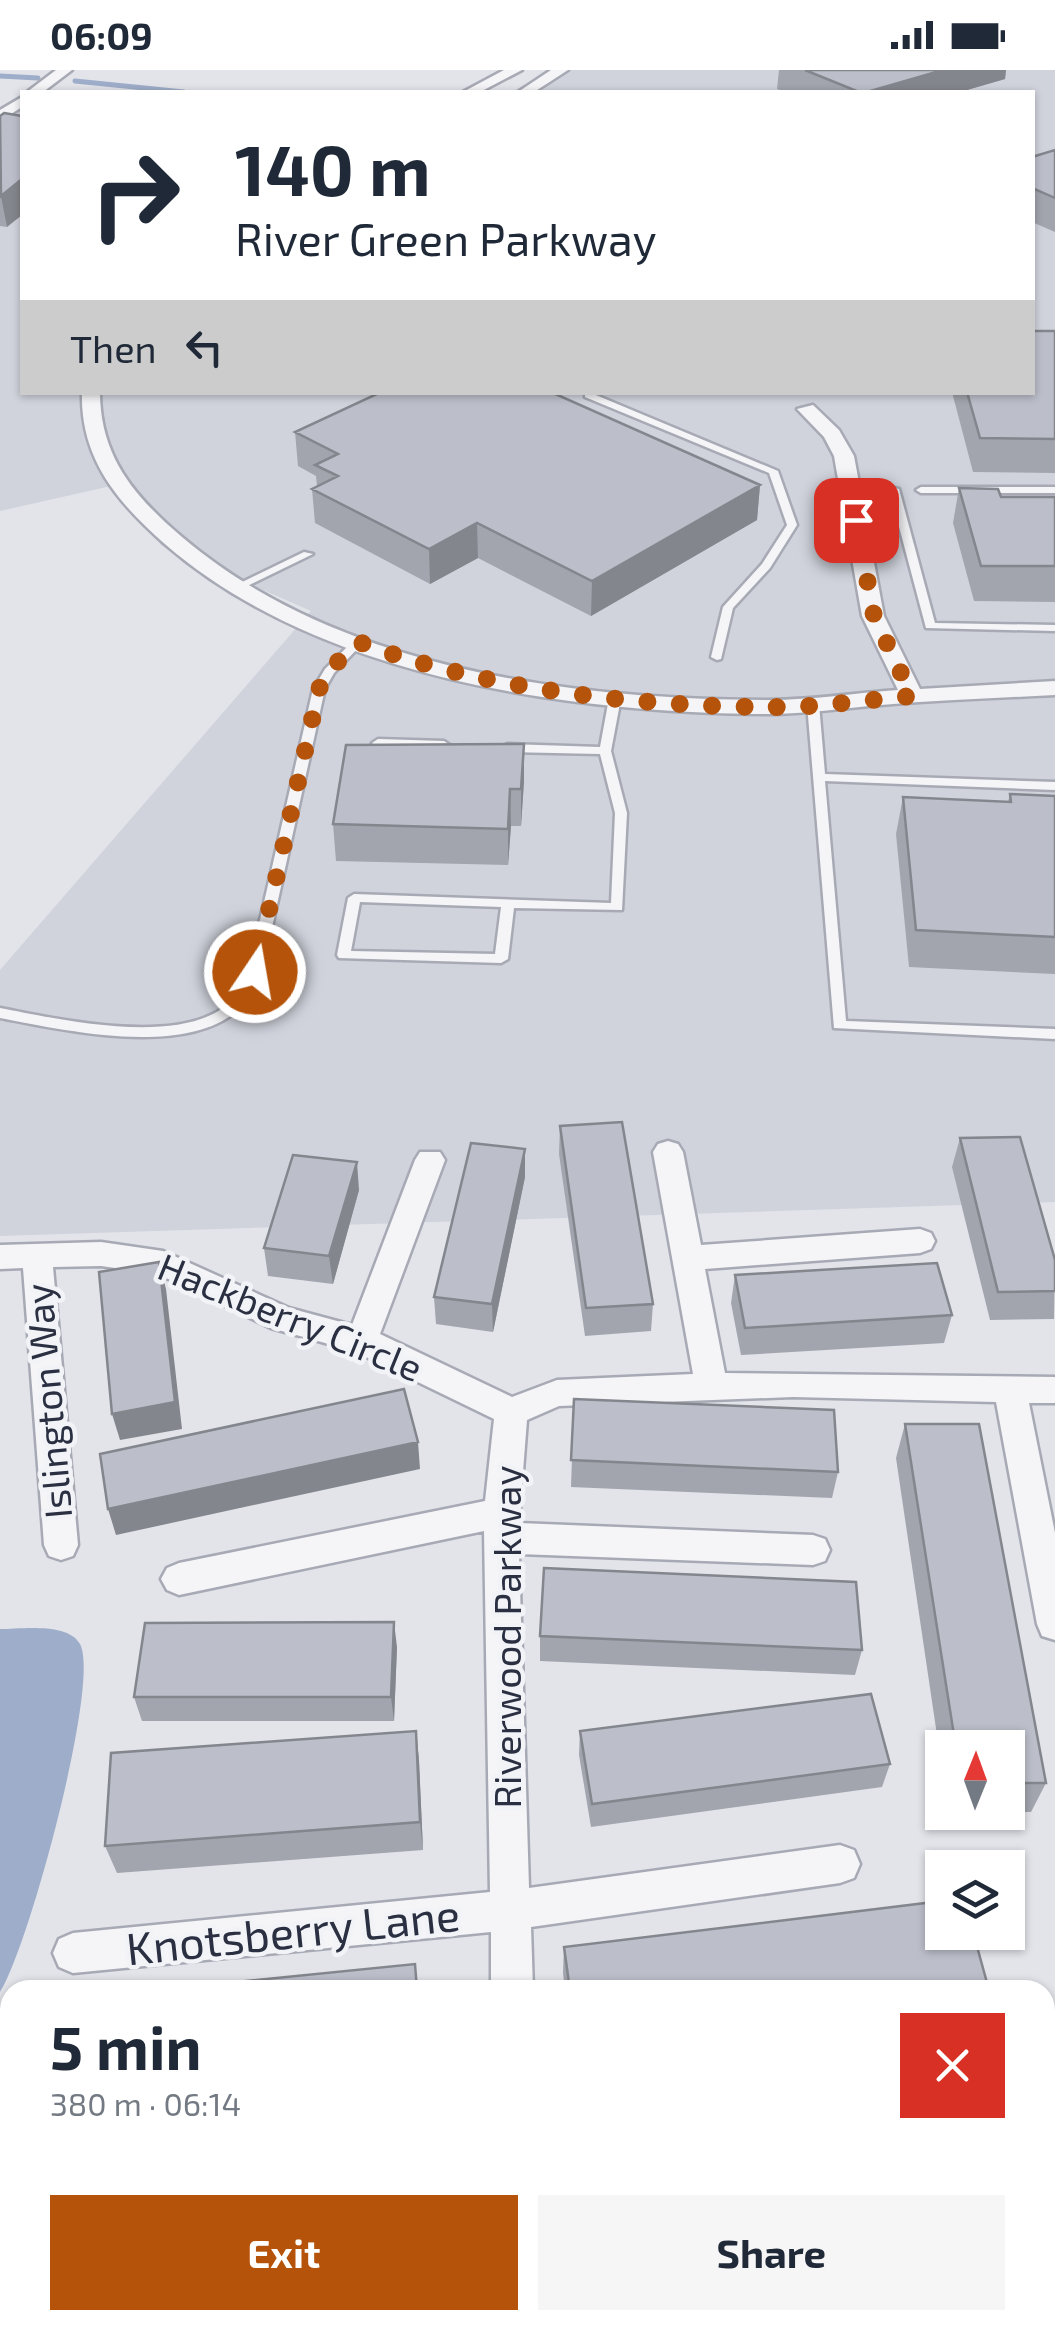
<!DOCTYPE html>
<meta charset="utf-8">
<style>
:root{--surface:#fff;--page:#f6f6f7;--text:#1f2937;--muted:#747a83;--accent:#b45309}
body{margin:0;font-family:"Exo 2",sans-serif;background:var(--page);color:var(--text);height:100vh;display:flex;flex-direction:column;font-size:38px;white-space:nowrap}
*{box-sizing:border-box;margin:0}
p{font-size:32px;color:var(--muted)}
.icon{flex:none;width:55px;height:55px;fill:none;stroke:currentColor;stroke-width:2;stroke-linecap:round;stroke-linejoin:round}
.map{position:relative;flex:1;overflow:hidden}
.panel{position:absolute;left:0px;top:1910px;width:1055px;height:350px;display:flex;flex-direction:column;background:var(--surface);border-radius:30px 30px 0 0;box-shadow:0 2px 8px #0004}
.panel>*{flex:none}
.hud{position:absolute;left:20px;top:20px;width:1015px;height:305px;border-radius:0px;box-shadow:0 2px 8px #0004;background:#fff;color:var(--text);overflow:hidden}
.needle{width:65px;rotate:1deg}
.controls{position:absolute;left:925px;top:1660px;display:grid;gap:20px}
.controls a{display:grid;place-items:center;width:100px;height:100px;border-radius:0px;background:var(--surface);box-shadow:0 2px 8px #0004;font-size:50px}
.pin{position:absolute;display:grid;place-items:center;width:85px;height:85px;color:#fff;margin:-42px;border-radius:20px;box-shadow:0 5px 15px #0006}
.me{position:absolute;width:110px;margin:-55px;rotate:12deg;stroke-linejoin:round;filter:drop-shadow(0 0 8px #0008)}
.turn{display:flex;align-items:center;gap:35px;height:210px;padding:0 50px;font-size:45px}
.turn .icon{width:130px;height:130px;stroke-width:2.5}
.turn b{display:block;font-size:70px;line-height:85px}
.then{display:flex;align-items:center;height:95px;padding:0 50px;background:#0003;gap:20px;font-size:38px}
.round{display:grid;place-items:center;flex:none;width:105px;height:105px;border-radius:0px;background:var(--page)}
.summary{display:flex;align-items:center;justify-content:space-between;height:170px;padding:0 50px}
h1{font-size:60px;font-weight:700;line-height:75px}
.button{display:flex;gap:20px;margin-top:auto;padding:20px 50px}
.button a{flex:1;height:115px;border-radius:0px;background:var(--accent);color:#fff;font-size:40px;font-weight:700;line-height:115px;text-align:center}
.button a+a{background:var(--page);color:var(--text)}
.status{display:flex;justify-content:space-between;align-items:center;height:70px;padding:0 50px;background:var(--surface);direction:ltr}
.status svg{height:28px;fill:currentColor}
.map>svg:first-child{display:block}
.built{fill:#d0d3dc}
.water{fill:#9eadc9}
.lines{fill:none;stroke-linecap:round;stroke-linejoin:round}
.stream{stroke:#9eadc9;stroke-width:5}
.service-casing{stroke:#a7aab4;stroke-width:5}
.minor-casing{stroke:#a7aab4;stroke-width:5}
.service{fill:#f5f5f8;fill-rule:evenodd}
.minor{fill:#f5f5f8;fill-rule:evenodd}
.wall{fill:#a2a4ae}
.shaded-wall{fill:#84868d}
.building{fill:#bcbfca;stroke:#84868d;stroke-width:2.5}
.route{stroke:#b45309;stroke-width:18;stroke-dasharray:0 32.4}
.labels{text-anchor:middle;stroke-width:9;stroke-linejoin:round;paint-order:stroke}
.street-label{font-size:38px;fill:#2a3042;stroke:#f2f3f7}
.near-street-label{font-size:45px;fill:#2a3042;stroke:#f2f3f7}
</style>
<div class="status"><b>06:09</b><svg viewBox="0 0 49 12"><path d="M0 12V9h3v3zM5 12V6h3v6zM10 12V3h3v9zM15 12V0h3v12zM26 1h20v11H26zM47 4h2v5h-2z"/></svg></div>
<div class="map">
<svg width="1055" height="2260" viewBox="0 0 1055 2260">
<rect width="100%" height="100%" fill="#e2e4ea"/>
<path class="built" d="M549,0h506v1132l-1055,34v-266l311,-359 -150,-66 -41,-61 -120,27v-388l22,-15v284h1010v-300h-520z"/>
<path class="water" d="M0,1559c21,0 68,-7 80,15 21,39 -53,308 -80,348z"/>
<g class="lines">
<path class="stream" d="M0,6l38,2
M75,11l109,11"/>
<defs>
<path id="service" d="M585,323h6l187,78 19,54 -27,43 -37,40 -12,51 -4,1 -6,-3 12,-50 39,-43 25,-39 -18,-52 -184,-76z
M890,417l9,2 36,134 120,2v6l-129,-3 -37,-139z
M1055,417v6h-134l-5,-3 5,-3z
M304,482l9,2 -72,35 -9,-2z
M359,568l6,3 -31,32 -9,16 -63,283c-5,9 -8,20 -15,28 -47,62 -183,30 -247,18v-10c59,11 197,44 238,-15 4,-6 7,-14 10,-21l65,-283 12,-20 30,-30z
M615,625l6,3 -10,53 16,62 -5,97 -108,-2 -6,51 -7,4 -162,-5 -2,-3 11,-57 6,-4 257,9 4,-90 -15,-59 -93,-2 -6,-4 6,-4 93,3 9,-49zM360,832l141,5 -6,47 -144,-3z
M813,631l6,3 6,70 230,8v8l-230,-9 21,240 209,8v10l-221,-11 -27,-324z
M378,669l66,2 6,4 -6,4 -70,-4 -2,-2z"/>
<path id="minor" d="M56,0h16l-29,22h-16z
M504,0h18l-42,22h-17z
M551,0h17l-34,22h-16z
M22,27v10l-22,14v-11z
M82,322h18c0,65 35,105 82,145 155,132 391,163 587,163 43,0 86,-7 129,-10l-36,-74 -28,-160 -10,-19 -27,-28 16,-4 26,25 15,26 30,160 36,73 135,-8v14c-58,3 -116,5 -174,10 -38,3 -75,9 -113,9 -198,-1 -448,-36 -602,-169 -48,-42 -86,-86 -84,-153z
M668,1071l10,3 5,8 18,93 219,-16 11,4 4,8 -4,8 -11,4 -215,16 20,104 330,4v26h-26l26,130v107l-13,-4 -5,-12 -41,-222 -203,-5 -234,9 -32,14 -8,103 294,12 12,4 5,11 -5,11 -12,4 -294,-11 10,334 311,-43 14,5 6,14 -6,14 -14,5 -309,44 2,63h-42v-58l-418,41 -14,-6 -6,-14 6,-14 14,-6 417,-41 -6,-361 -305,64 -12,-5 -6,-11 6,-11 12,-5 306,-62 9,-82 -140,-68 -83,-23 -113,-54 -57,-8 -48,1 25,278 -5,11 -12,4 -12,-4 -5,-11 -21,-277 -23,1v-24l101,-3 62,9 126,57 63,17 63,-165 5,-8h20l5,8 -65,174 132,63 45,-17 136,-6 -40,-222 5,-8z
M10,2148v44l-10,2v-44z"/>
</defs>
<use href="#service" class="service-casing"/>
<use href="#minor" class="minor-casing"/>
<use href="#service" class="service"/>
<use href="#minor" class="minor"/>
</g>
<path class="wall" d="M779,0h227l-1,9 -45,13h-174l-9,-3z
M0,46l7,111 -7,-1z
M1055,80v82l-23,-10v-65z
M1055,261v142l-82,-1 -21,-80h80z
M295,362l465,53 -3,35 -166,96 -113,-58 -48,26 -115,-61 -3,-34 5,-3 -1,-10 -18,-10z
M959,418l42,9h54v105l-81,-1 -21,-78z
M524,711l-3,45h-10l-3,39 -172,-4 -3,-37z
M1010,724l45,2v178l-146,-7 -13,-133 7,-37 105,5z
M560,1056l93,178 -2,27 -66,5 -26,-182z
M960,1068l95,122 -1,59 -64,1 -38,-153z
M525,1079v28l-32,155 -57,-8 -2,-27z
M359,1120l-26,94 -65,-8 -4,-28z
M735,1205l217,40 -8,28 -203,12 -10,-52z
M574,1329l264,73 -6,26 -261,-11z
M905,1354l141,359 -15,29h-23v-64h-66v21l-46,-311z
M540,1566l322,14 -7,25 -315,-14z
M397,1577l-3,74h-252l-8,-24z
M416,1661l3,30 4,89 -306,23 -12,-27z
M580,1661l310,33 -8,23 -291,40 -12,-72z
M564,1877l425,43h-424l-2,-17z
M701,2250h131l2,10h-131z
M890,2250h155l10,10h-163z"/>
<path class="shaded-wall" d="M943,0h63l-1,9 -45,13h-93z
M22,109v36l-15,12 -6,-31z
M760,415l-3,35 -166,96 1,-35z
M477,453l1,35 -48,26 -1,-35z
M524,674v37l-3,45v-37z
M510,719l1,37 -3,39v-36z
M525,1079v28l-32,155 -1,-28z
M357,1092l2,28 -26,94 -4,-28z
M159,1192l7,27 16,140 -62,11 -8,-26z
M418,1372l2,27 -304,66 -8,-26z
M394,1552l3,25 -3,74 -3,-24z
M416,1661l3,30 4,89 -3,-28z
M255,2250h2l6,10h-7z"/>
<path class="building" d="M805,0h138l-76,22h-8z
M4,43l18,3v63l-21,17 -1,-80z
M1055,80v48l-23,-10v-31z
M1032,261h23v108l-75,-1 -13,-46h65z
M381,322h170l209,93 -168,96 -115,-58 -48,26 -117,-60 26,-13 -23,-11 23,-11 -43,-22z
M959,418l39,1 3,8h54v69h-74z
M524,674l-3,45h-11l-2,40 -175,-5 13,-79z
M1010,724l45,2v141l-139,-7 -13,-133 108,5z
M622,1052l31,182 -67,4 -26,-182z
M1020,1067l35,123v31l-57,1 -38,-154z
M471,1073l54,6 -33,155 -58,-7z
M293,1085l64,7 -28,94 -65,-8z
M159,1192l16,140 -63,12 -13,-142z
M937,1193l15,52 -207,13 -10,-53z
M404,1319l14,53 -310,67 -8,-55z
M574,1329l260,11 4,62 -267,-12z
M905,1354h74l67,359h-38v-35h-52z
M544,1498l312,14 6,68 -322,-14z
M394,1552l-3,75h-257l11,-74z
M871,1624l19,70 -298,40 -12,-73z
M416,1661l4,91 -315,24 6,-93z
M942,1831v31h31l16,58h-419l-6,-43z
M415,1894l2,26h-261z
M1045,2208l10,39v13h-147l-2,-10h139z
M234,2250h21l1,10h-35v-7z
M303,2250h7l13,10h-24z
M710,2250h122l2,10h-122z"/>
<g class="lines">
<path class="route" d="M255,902l64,-283 10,-19 30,-28c121,47 278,64 408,65 48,1 97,-7 145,-11l-38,-80 -18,-96"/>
</g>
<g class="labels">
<g class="street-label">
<text transform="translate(290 1248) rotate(22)" y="13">Hackberry Circle</text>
<text transform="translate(49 1331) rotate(-95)" y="13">Islington Way</text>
<text transform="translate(508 1567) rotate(-90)" y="13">Riverwood Parkway</text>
</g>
<g class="near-street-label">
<text transform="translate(293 1862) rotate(-6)" y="16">Knotsberry Lane</text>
</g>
</g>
</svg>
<div class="controls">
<a><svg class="needle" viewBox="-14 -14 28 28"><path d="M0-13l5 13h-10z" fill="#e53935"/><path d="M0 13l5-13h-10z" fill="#747a83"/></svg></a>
<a><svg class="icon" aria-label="layers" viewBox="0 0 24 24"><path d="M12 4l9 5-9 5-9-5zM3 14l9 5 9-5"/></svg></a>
</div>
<div class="pin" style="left:856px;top:450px;background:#d93025"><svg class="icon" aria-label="arrive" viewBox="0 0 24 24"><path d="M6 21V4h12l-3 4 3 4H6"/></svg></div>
<svg class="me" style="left:255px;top:902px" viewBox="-20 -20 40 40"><circle r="17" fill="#b45309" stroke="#fff" stroke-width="3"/><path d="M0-11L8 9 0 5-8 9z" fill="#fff"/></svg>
<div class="hud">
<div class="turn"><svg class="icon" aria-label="right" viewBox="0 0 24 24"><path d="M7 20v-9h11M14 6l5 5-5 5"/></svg><div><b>140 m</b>River Green Parkway</div></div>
<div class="then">Then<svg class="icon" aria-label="left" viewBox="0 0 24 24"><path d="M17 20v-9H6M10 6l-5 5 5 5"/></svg></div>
</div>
<section class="panel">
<div class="summary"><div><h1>5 min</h1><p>380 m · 06:14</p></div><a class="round" style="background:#d93025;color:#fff"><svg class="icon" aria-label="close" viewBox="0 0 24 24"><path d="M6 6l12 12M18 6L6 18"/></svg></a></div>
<div class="button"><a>Exit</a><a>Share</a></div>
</section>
</div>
